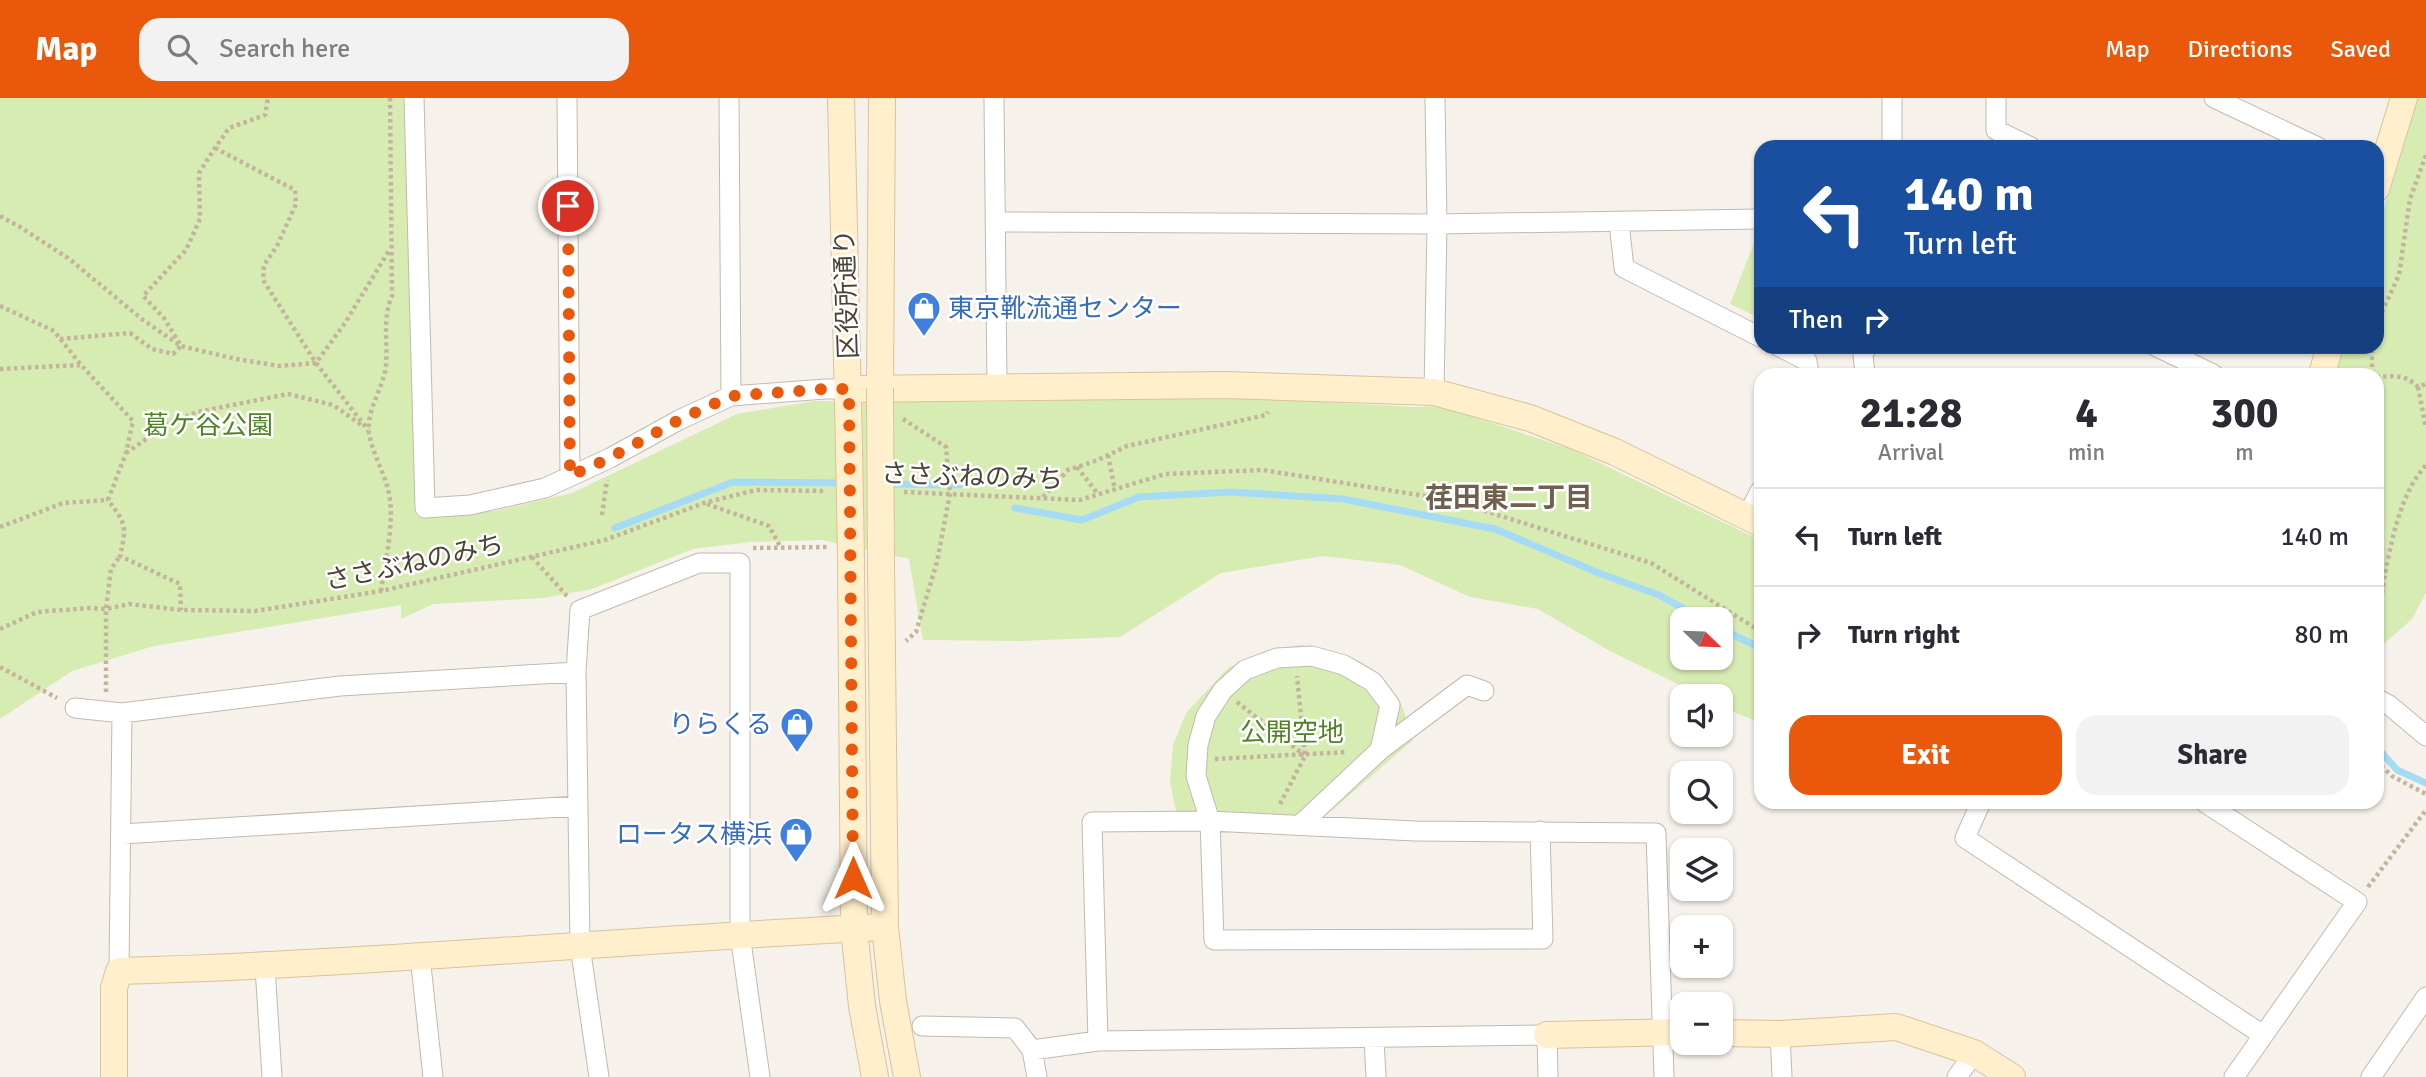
<!DOCTYPE html>
<meta charset="utf-8">
<style>
:root{--surface:#fff;--page:#f2f2f3;--text:#2b2b33;--muted:#7c7c81;--line:#e1e1e2;--accent:#ea580c}
body{margin:0;font-family:Signika,"Noto Sans JP",sans-serif;background:var(--page);color:var(--text);height:100vh;display:flex;flex-direction:column;font-size:26px;white-space:nowrap}
*{box-sizing:border-box;margin:0}
p{font-size:23px;color:var(--muted)}
.icon{flex:none;width:38px;height:38px;fill:none;stroke:currentColor;stroke-width:2;stroke-linecap:round;stroke-linejoin:round}
.map{position:relative;flex:1;overflow:hidden}
.sheet{position:absolute;left:1754px;top:270px;width:630px;height:441px;display:flex;flex-direction:column;background:var(--surface);border-radius:21px;box-shadow:0 2px 5px #0004}
.sheet>*{flex:none}
.guide{position:absolute;left:1754px;top:42px;width:630px;height:214px;border-radius:21px;box-shadow:0 2px 5px #0004;background:#1a4fa0;color:#fff;overflow:hidden}
.needle{width:46px;rotate:113deg}
.buttons{position:absolute;left:1670px;top:509px;display:grid;gap:14px}
.buttons a{display:grid;place-items:center;width:63px;height:63px;border-radius:14px;background:var(--surface);box-shadow:0 2px 5px #0004;font-size:35px}
.pin{position:absolute;display:grid;place-items:center;width:60px;height:60px;color:#fff;margin:-30px;border:4px solid #fff;border-radius:50%;box-shadow:0 2px 7px #0007}
.me{position:absolute;width:77px;margin:-38px;rotate:0deg;stroke-linejoin:round;filter:drop-shadow(0 0 5px #0008)}
.turn{display:flex;align-items:center;gap:24px;height:147px;padding:0 35px;font-size:32px}
.turn .icon{width:91px;height:91px;stroke-width:2.5}
.turn b{display:block;font-size:49px;line-height:60px}
.then{display:flex;align-items:center;height:66px;padding:0 35px;background:#0003;gap:14px;font-size:26px}
.eta{display:flex;justify-content:space-evenly;align-items:center;height:119px;text-align:center}
.eta b{font-size:42px;font-weight:800;line-height:49px}
.primary-button{display:flex;gap:14px;margin-top:auto;padding:14px 35px}
.primary-button a{flex:1;height:80px;border-radius:21px;background:var(--accent);color:#fff;font-size:28px;font-weight:800;line-height:80px;text-align:center}
.primary-button a+a{background:var(--page);color:var(--text)}
ul{padding:0;list-style:none}
li{display:flex;align-items:center;gap:21px;height:98px;padding:0 35px;border-top:2px solid var(--line)}
li div{flex:1}
li b{display:block;font-size:26px}
li em{font-style:normal}
header{display:flex;align-items:center;gap:42px;box-sizing:border-box;height:98px;padding:0 35px;background:var(--accent);color:#fff}
header strong{font-size:33px}
nav{display:flex;gap:38px;margin-inline-start:auto;font-size:24px}
.search{width:490px;height:63px;background:var(--page);display:flex;align-items:center;gap:18px;box-sizing:border-box;padding:0 24px;border-radius:21px;color:var(--muted);font-size:26px}
.map>svg:first-child{display:block}
.green{fill:#d7ecb3;fill-rule:evenodd}
.lines{fill:none;stroke-linecap:round;stroke-linejoin:round}
.stream{stroke:#a6dbf5;stroke-width:7}
.street-casing{stroke:#c3b9ad;stroke-width:21}
.secondary-casing{stroke:#d9c399;stroke-width:28}
.path{stroke:#c5b49d;stroke-width:4.5;stroke-dasharray:3.5 3.5;stroke-linecap:butt}
.street{stroke:#fff;stroke-width:19}
.secondary{stroke:#ffefcd;stroke-width:26}
.secondary-bridge-casing{stroke:#d9c399;stroke-width:28;stroke-linecap:butt}
.secondary-bridge{stroke:#ffefcd;stroke-width:26}
.route{stroke:#ea580c;stroke-width:12;stroke-dasharray:0 21.6}
.labels{text-anchor:middle;stroke-width:5;stroke-linejoin:round;paint-order:stroke}
.street-label{font-size:26px;fill:#4c4338;stroke:#fff}
.shop-label{font-size:26px;fill:#366cbe;stroke:#fff;text-anchor:end}
.park-label{font-size:26px;fill:#508226;stroke:#fff}
.neighbourhood-label{font-size:28px;font-weight:bold;fill:#6f604f;stroke:#fff}
</style>
<header>
<strong>Map</strong>
<div class="search"><svg class="icon" aria-label="search" viewBox="0 0 24 24"><circle cx="10" cy="10" r="6"/><path d="M15 15l6 6"/></svg>Search here</div>
<nav><a>Map</a><a>Directions</a><a>Saved</a></nav>
</header>
<div class="map">
<svg width="2426" height="979" viewBox="0 0 2426 979">
<rect width="100%" height="100%" fill="#f6f2eb"/>
<path class="green" d="M0,0h405l14,416 76,-3 77,-18 165,-79 78,-13 177,1 153,-4 120,1 149,8 27,-1 132,44 187,90v183l-40,-17v-10h-18l-94,-46 -70,-41 -68,-12 -70,-32 -77,-9 -102,17 -101,64 -99,4 -98,-1 -14,-81 -88,-19 -71,2 -57,7 -101,40 -49,9 -110,6 -32,15v-14l-247,41 -82,25 -72,48zM1682,522h38v38h-38z
M2416,0h10v495l-14,26 -35,31 -1,-276h-42l9,-27 33,-1 1,-113z
M1758,135h2v85l-30,-14z
M1300,547c43,8 73,13 98,53 7,12 10,29 15,42l-89,77 -147,-2 -7,-32 3,-38 13,-32 42,-45 37,-17z"/>
<g class="lines">
<path class="stream" d="M887,386l73,1
M1015,410l67,12 57,-23 92,-5 112,7 152,30 106,45 58,21 45,25
M615,430l118,-46 111,1
M1720,530l40,20
M2376,648l21,24 29,13"/>
<defs>
<path id="street" d="M414,0l11,410 45,-3 75,-17 65,-30 69,-38 52,-24 94,-7h24
M567,0l3,378
M729,0l2,298
M994,0l3,289
M1892,0v49
M1996,0v32l35,17
M2214,0l104,49
M995,124l442,2 323,-5
M1619,124l5,46 136,69
M1778,248l29,15 2,13
M2155,248l58,28
M1865,276l-2,-19 4,-9
M1434,294l3,-168 -2,-126
M1747,419l13,-26
M2376,600l13,7 37,31
M75,610l47,5
M1380,652l10,-45 -17,-23 -29,-17 -32,-9 -35,2 -32,12 -22,20 -17,26 -8,29 -2,31 14,45 4,119 329,-1 -3,-108
M1981,704l-16,36 298,197
M2204,704l153,100 -123,175
M1300,727l80,-75 87,-65 17,6
M122,736l456,-28
M420,858l13,121
M265,869l7,110
M119,873l3,-258 218,-27 236,-14
M922,928l93,2 17,22
M1780,936l2,43
M1374,941l2,38
M1098,943l-6,-219 118,-1 205,10 241,2 8,244
M599,979l-19,-131 -4,-274 4,-62 119,-47h41v371l20,143
M1037,979l-5,-27 66,-9 449,-6 1,42
M1957,979l17,-24
M2371,979l55,-80"/>
<path id="secondary" d="M841,0l8,349
M2376,91l28,-91
M2322,276l8,-28
M880,290l2,-290
M849,291l376,-4 209,7 96,26 85,34 145,71
M851,463l3,367 8,78 13,71
M881,466l4,363 8,74 14,76
M1720,935l60,1 116,-7 78,26 38,24
M1547,937l135,-3
M114,979v-89l5,-17c256,-7 511,-32 766,-44"/>
</defs>
<use href="#street" class="street-casing"/>
<use href="#secondary" class="secondary-casing"/>
<path class="path" d="M215,50l80,42 1,14 -19,42 -13,19 -1,15 53,83 52,67
M0,118l20,11 48,31 75,62 38,26 55,13 43,7 37,-3 29,-40 45,-74
M0,208l54,25 27,34 52,56 -7,32 -18,47c18,24 19,26 12,56l60,28 1,26
M2376,227l23,-50 11,-76 16,-44
M60,241l70,-6 22,16 21,5 8,-8 -17,-28 -21,-22 43,-46 14,-31 -1,-46 16,-25 14,-20 36,-13 3,-17
M0,271l80,-4
M2372,276v-28
M2376,279c18,-1 29,-3 42,10l8,-3
M2418,289l8,41
M903,321l43,28 4,46 -13,69 -21,70 -10,9
M126,355l44,-30 27,-11 91,-18 45,11 30,21
M1108,357l7,35
M1077,369l21,27
M904,394l176,8 85,-26 98,-4 187,30 201,63 109,68
M1043,399l25,-27 30,-10 29,-14 139,-31 2,-3
M707,406l62,22 12,22
M602,417l5,-35
M0,429l63,-24 45,-3
M753,450l75,-1
M532,459l35,39
M381,493c4,-30 15,-72 7,-102 -5,-19 -16,-37 -19,-56 -3,-23 15,-46 17,-68 2,-24 -4,-46 6,-69l-2,-198
M2376,515c6,-11 6,-21 8,-33 7,-38 16,-86 42,-115
M0,531l37,-17 52,-4 17,1 23,-5 52,6 74,1 126,-20 224,-51 99,-37 52,-13 69,1
M0,569l57,31
M106,594v-83l5,-40 9,-13
M1237,604l67,53
M1215,661l132,-7
M2376,663l16,15 34,18
M1280,706l25,-48 -8,-80
M2368,789l58,-77"/>
<use href="#street" class="street"/>
<use href="#secondary" class="secondary"/>
<defs>
<path id="secondary-bridge" d="M880,290l1,176
M849,349l2,114"/>
</defs>
<use href="#secondary-bridge" class="secondary-bridge-casing"/>
<use href="#secondary-bridge" class="secondary-bridge"/>
</g>
<g class="lines">
<path class="route" d="M568,108l2,270 40,-18 69,-38 52,-24 94,-7h24l4,489"/>
</g>
<defs>
<symbol id="shop-pin" viewBox="-11 -11 22 30"><path d="M0 17L-7.5 6A9.5 9.5 0 1 1 7.5 6Z" fill="#3f7fe0" stroke="#fff"/><path d="M-5-2.5h2.3a2.7 3.5 0 0 1 5.4 0H5L5.5 6h-11ZM-1.5-2.5h3a1.5 2.3 0 0 0-3 0Z" fill="#fff"/></symbol>
</defs>
<g fill-rule="evenodd">
<use href="#shop-pin" x="905" y="191" width="38" height="52"/>
<use href="#shop-pin" x="778" y="607" width="38" height="52"/>
<use href="#shop-pin" x="777" y="717" width="38" height="52"/>
</g>
<g class="labels">
<g class="street-label">
<text transform="translate(846 196) rotate(-92)" y="9">区役所通り</text>
<text transform="translate(972 378) rotate(2)" y="9">ささぶねのみち</text>
<text transform="translate(414 464) rotate(-12)" y="9">ささぶねのみち</text>
</g>
<g class="shop-label">
<text x="948" y="219" text-anchor="start">東京靴流通センター</text>
<text x="772" y="635">りらくる</text>
<text x="772" y="745">ロータス横浜</text>
</g>
<g class="park-label">
<text x="208" y="336">葛ケ谷公園</text>
<text x="1292" y="643">公開空地</text>
</g>
<g class="neighbourhood-label">
<text x="1509" y="409">荏田東二丁目</text>
</g>
</g>
</svg>
<div class="buttons">
<a><svg class="needle" viewBox="-14 -14 28 28"><path d="M0-13l5 13h-10z" fill="#e53935"/><path d="M0 13l5-13h-10z" fill="#7c7c81"/></svg></a>
<a><svg class="icon" aria-label="sound" viewBox="0 0 24 24"><path d="M4 9h4l5-4v14l-5-4H4zM17 9q2 3 0 6"/></svg></a>
<a><svg class="icon" aria-label="search" viewBox="0 0 24 24"><circle cx="10" cy="10" r="6"/><path d="M15 15l6 6"/></svg></a>
<a><svg class="icon" aria-label="layers" viewBox="0 0 24 24"><path d="M12 4l9 5-9 5-9-5zM3 14l9 5 9-5"/></svg></a>
<a>+</a>
<a>−</a>
</div>
<div class="pin" style="left:568px;top:108px;background:#d93025"><svg class="icon" aria-label="arrive" viewBox="0 0 24 24"><path d="M6 21V4h12l-3 4 3 4H6"/></svg></div>
<svg class="me" style="left:853px;top:780px" viewBox="-20 -20 40 40"><path d="M0-17L14 15 0 8-14 15z" fill="#ea580c" stroke="#fff" stroke-width="4"/></svg>
<div class="guide">
<div class="turn"><svg class="icon" aria-label="left" viewBox="0 0 24 24"><path d="M17 20v-9H6M10 6l-5 5 5 5"/></svg><div><b>140 m</b>Turn left</div></div>
<div class="then">Then<svg class="icon" aria-label="right" viewBox="0 0 24 24"><path d="M7 20v-9h11M14 6l5 5-5 5"/></svg></div>
</div>
<section class="sheet">
<div class="eta">
<div><b>21:28</b><p>Arrival</p></div>
<div><b>4</b><p>min</p></div>
<div><b>300</b><p>m</p></div>
</div>
<ul>
<li><svg class="icon" aria-label="left" viewBox="0 0 24 24"><path d="M17 20v-9H6M10 6l-5 5 5 5"/></svg><div><b>Turn left</b></div><em>140 m</em></li>
<li><svg class="icon" aria-label="right" viewBox="0 0 24 24"><path d="M7 20v-9h11M14 6l5 5-5 5"/></svg><div><b>Turn right</b></div><em>80 m</em></li>
</ul>
<div class="primary-button"><a>Exit</a><a>Share</a></div>
</section>
</div>
